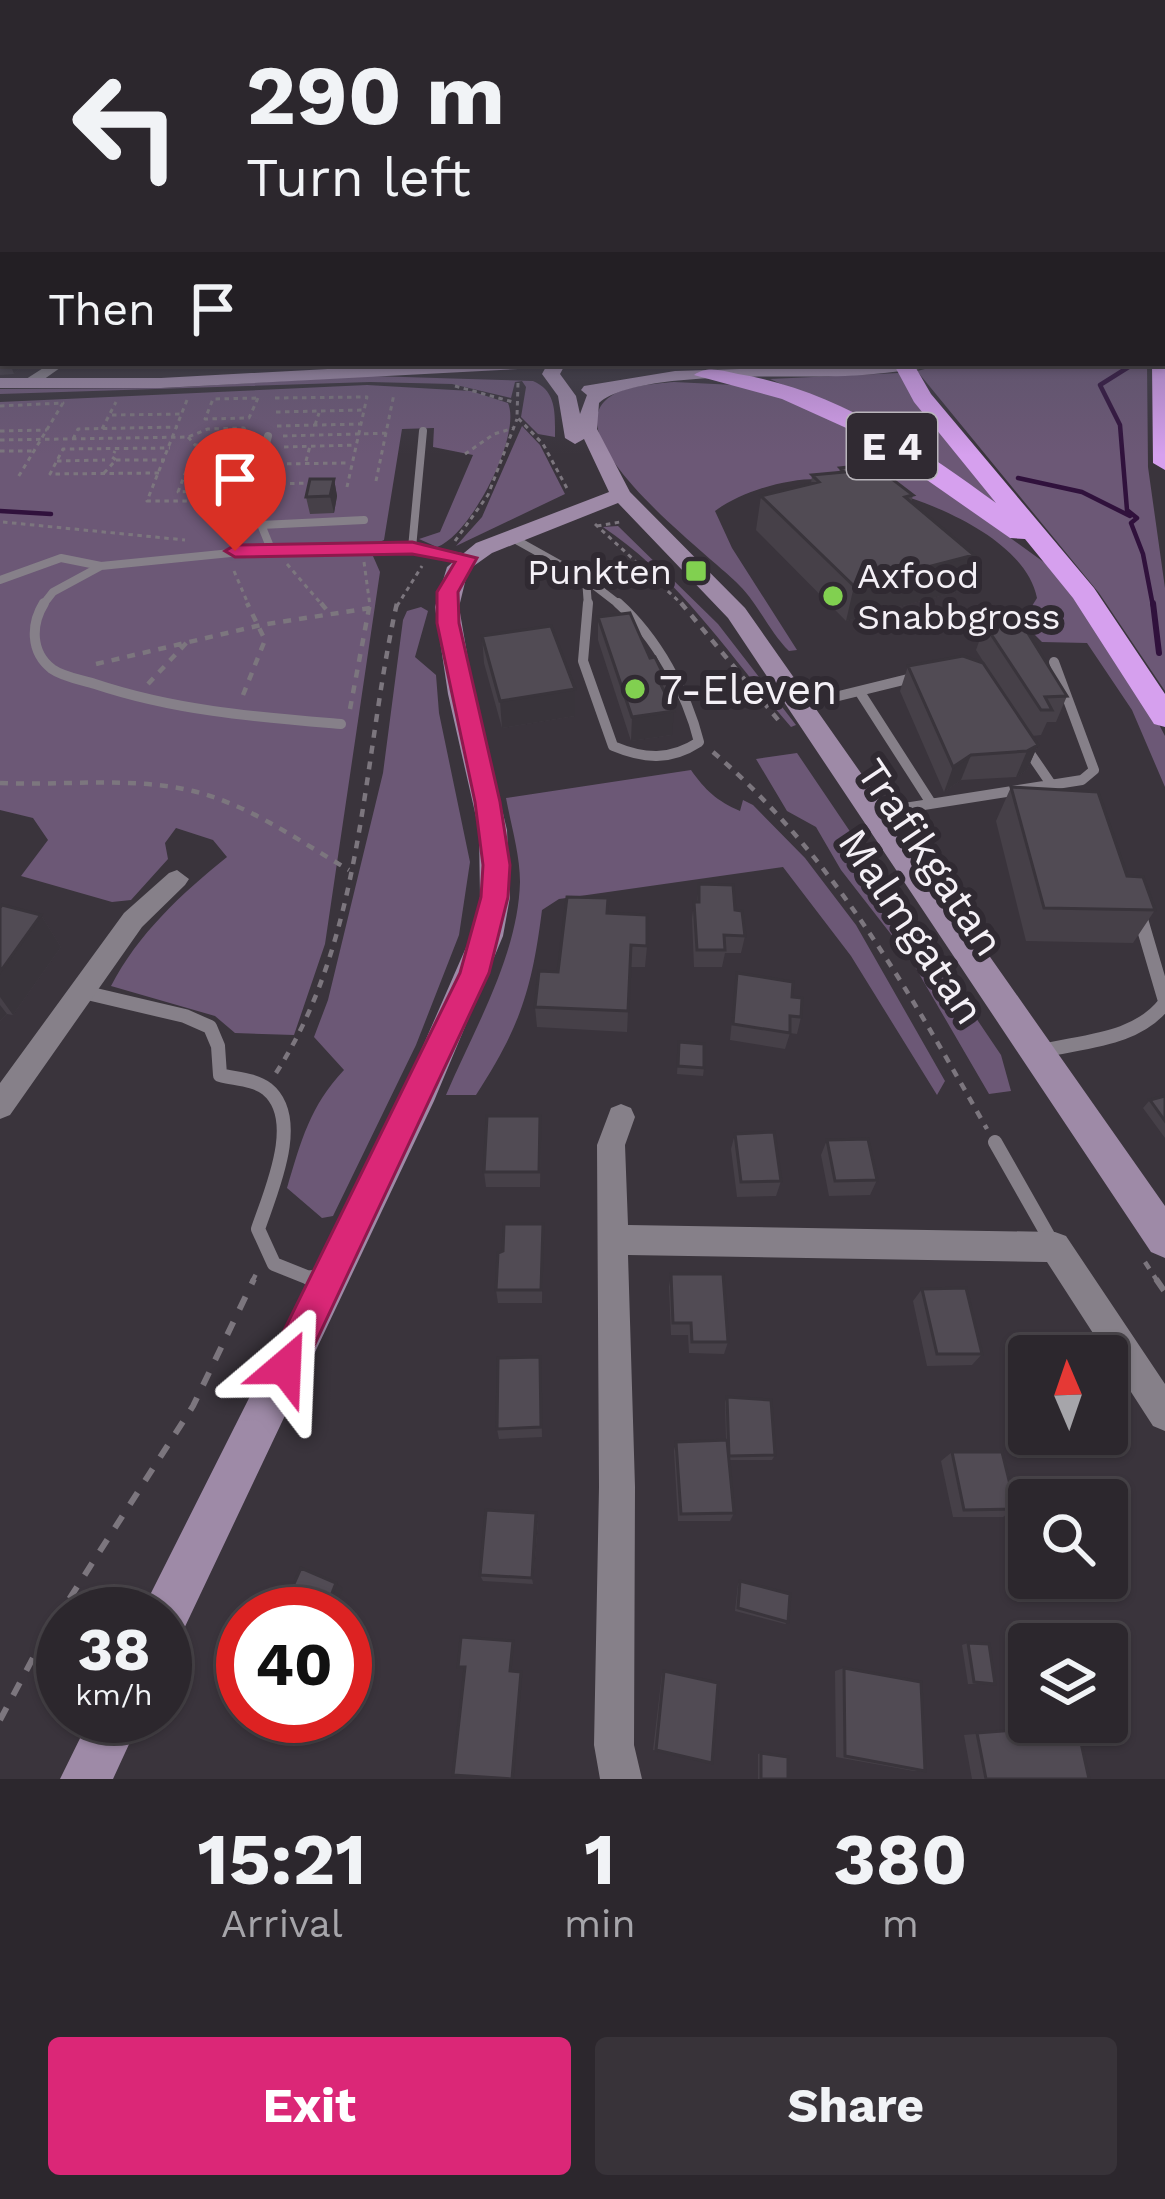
<!DOCTYPE html>
<style>
:root{--surface:#2c272d;--page:#383339;--text:#f1f3f6;--muted:#a6a5aa;--line:#484449;--accent:#db2777}
body{margin:0;font-family:"Work Sans",sans-serif;background:var(--page);color:var(--text);height:100vh;display:flex;flex-direction:column;font-size:45px;white-space:nowrap}
*{box-sizing:border-box;margin:0}
p{font-size:39px;color:var(--muted)}
.icon{flex:none;width:66px;height:66px;fill:none;stroke:currentColor;stroke-width:2;stroke-linecap:round;stroke-linejoin:round}
.map{position:relative;height:1779px;overflow:hidden}
.side{display:flex;flex-direction:column;background:var(--surface);flex:1}
.side>*{flex:none}
.hud{position:absolute;left:0px;top:0px;width:1167px;height:366px;box-shadow:0 3px 9px #0004,0 0 0 3px var(--line);background:#2c272d;color:var(--text);overflow:hidden}
.needle{width:78px;rotate:358deg}
.tools{position:absolute;left:1008px;top:1335px;display:grid;gap:24px}
.tools a{display:grid;place-items:center;width:120px;height:120px;border-radius:12px;background:var(--surface);box-shadow:0 3px 9px #0004,0 0 0 3px var(--line);font-size:60px}
.speed{position:absolute;left:36px;top:1587px;display:flex;gap:24px;font-size:60px;font-weight:700;text-align:center}
.speed>*{display:grid;place-content:center;width:156px;height:156px;border-radius:50%;background:var(--surface);box-shadow:0 3px 9px #0004,0 0 0 3px var(--line);line-height:1}
.speed small{font-size:30px;font-weight:400}
.speed .limit{border:18px solid #d22;background:#fff;color:#111}
.pin{position:absolute;display:grid;place-items:center;width:102px;height:102px;color:#fff;margin:-123px -51px;border-radius:50% 50% 50% 0;rotate:-45deg;box-shadow:0 0 12px #0007}
.pin .icon{rotate:45deg}
.me{position:absolute;width:132px;margin:-66px;rotate:26deg;stroke-linejoin:round;filter:drop-shadow(0 0 9px #0008)}
.turn{display:flex;align-items:center;gap:42px;height:252px;padding:0 48px;font-size:54px}
.turn .icon{width:156px;height:156px;stroke-width:2.5}
.turn b{display:block;font-size:84px;line-height:102px}
.then{display:flex;align-items:center;height:114px;padding:0 48px;background:#0003;gap:24px;font-size:45px}
.eta{display:flex;justify-content:space-evenly;align-items:center;height:204px;text-align:center}
.eta b{font-size:72px;font-weight:700;line-height:84px}
.button{display:flex;gap:24px;margin-top:auto;padding:24px 48px}
.button a{flex:1;height:138px;border-radius:12px;background:var(--accent);color:#fff;font-size:48px;font-weight:700;line-height:138px;text-align:center}
.button a+a{background:var(--page);color:var(--text)}
.map>svg:first-child{display:block}
.green{fill:#6c5876}
.lines{fill:none;stroke-linecap:round;stroke-linejoin:round}
.stream-far1{stroke:#30113c;stroke-width:4.5}
.stream{stroke:#30113c;stroke-width:6}
.path-far2{stroke:#7c767e;stroke-width:3;stroke-dasharray:4.5 4.5;stroke-linecap:butt}
.path-far1{stroke:#7c767e;stroke-width:4.5;stroke-dasharray:8 8;stroke-linecap:butt}
.path{stroke:#7c767e;stroke-width:6;stroke-dasharray:14 14;stroke-linecap:butt}
.lane-far3{stroke:#868089;stroke-width:8}
.lane-far2{stroke:#868089;stroke-width:10}
.lane-far1{stroke:#868089;stroke-width:14}
.lane{stroke:#868089;stroke-width:18}
.street{fill:#868089;fill-rule:evenodd}
.secondary{fill:#9e8aa7;fill-rule:evenodd}
.highway{fill:#d6a0ee;fill-rule:evenodd}
.wall{fill:#464048}
.shaded-wall{fill:#39343b}
.building{fill:#514b54;stroke:#39343b;stroke-width:3}
.route{fill:#db2777;stroke:#8e194d;stroke-width:3}
.poi-dot{fill:#81d050;stroke:#302a32;stroke-width:4.5}
.labels{text-anchor:middle;stroke-width:12;stroke-linejoin:round;paint-order:stroke}
.far-poi-label{font-size:36px;fill:#f4f0f6;stroke:#302a32;text-anchor:end}
.shield{fill:#302a32;stroke:#b9b5bb;stroke-width:3}
.shield-label{font-size:39px;font-weight:bold;fill:#f4f0f6}
.poi-label{font-size:42px;fill:#f4f0f6;stroke:#302a32;text-anchor:start}
.street-label{font-size:42px;fill:#f4f0f6;stroke:#302a32}
</style>
<div class="map">
<svg width="1165" height="1779" viewBox="0 0 1165 1779">
<rect width="100%" height="100%" fill="#3a343c"/>
<path class="green" d="M949,363h198l1,104 17,121v103l-66,-98 -182,-222z
M899,373l121,150 -205,-124 -45,-20z
M371,376l162,5c24,10 22,33 22,56l-17,-3 -17,-17 5,-30 -4,-6 -7,1 -4,16 -59,-14 -82,-2 -370,12v-5l165,-1z
M674,382l81,4 72,31 69,38 149,108 27,30 80,118 13,25v51l-33,-77 -45,-67 -45,-1 -20,-20 15,-24c-14,-71 -151,-116 -216,-119 -34,-1 -79,12 -106,32l17,37 65,102 -8,1c-20,-20 -30,-46 -50,-66 -24,-26 -191,-148 -128,-189 17,-11 44,-12 63,-14z
M367,385l104,6 37,12c14,32 -37,132 -71,144l-18,-8 21,-7 33,-77 -40,-8 1,-19 -32,1 -18,111 -15,7 11,25 -55,372 -31,91 -59,-2 -20,-17 -104,-30c27,-52 70,-92 116,-129l-14,-17 -37,-12 -11,15 3,16 -37,41 -19,2 -91,-26 27,-36 -15,-22 -33,-8v-408z
M522,426l18,19 25,49 -109,52 26,-29z
M618,526l100,98 78,101 -5,2c-61,-70 -109,-147 -188,-200z
M421,607l7,4 -13,46 21,18 3,38 31,149 -11,73 -43,110 -83,171 -11,2 -35,-30c14,-47 23,-82 57,-118l-30,-33 14,-37 55,-227 20,-153 4,-9z
M797,753l204,302 10,36 -22,3 -78,-134 -70,-90 -25,-43 -29,-16 -31,-52z
M691,770c14,20 26,31 49,41l3,-11 10,5 52,53 51,67 89,156 -8,14 -86,-139 -68,-89 -224,32 -17,11c-10,80 -22,117 -66,185h-30c28,-66 72,-139 74,-213 0,-27 -9,-57 -14,-84z"/>
<g class="lines">
<path class="stream-far1" d="M1135,363l-35,22 20,40 7,85 10,8 -6,5 12,31 10,52
M1018,478l64,14 48,24
M0,511l51,3"/>
<path class="stream" d="M1153,603l6,50"/>
<path class="path-far2" d="M518,383l-1,34 26,27 26,48
M455,386l58,16
M258,398l-9,20 -44,1 8,-20z
M275,398l92,-1 -20,90
M187,400l-40,101h87
M0,406l63,-3 -46,76
M276,412l88,-2
M112,415l72,-1
M315,425l4,-12
M277,426l84,-2
M102,429l14,-27
M0,431l47,-1
M283,436l108,-3
M188,437l7,8h35l18,-7
M73,439l5,-10 100,-2
M0,440l188,-3 20,-8 36,-1 5,9
M284,447l72,-2
M0,451h34
M465,454l29,-20 20,-6
M237,456l-15,34 -44,2 14,-36 54,-1
M116,460h49
M57,461l48,-1
M306,461l4,-15
M278,464l71,-1
M104,473l12,-13 -4,-3 3,-6
M159,473l-109,1 13,-25 107,-1
M185,473h19
M376,481l18,-87
M272,484l43,-1
M201,493l16,-47
M3,522l182,18
M595,524l89,82
M597,526l23,-4
M455,541l33,-46 29,-76
M364,562l6,44
M287,564l36,42
M234,571l15,35
M397,606l25,-40"/>
<path class="path-far1" d="M321,603l9,11
M681,603l98,118
M96,664l165,-39 109,-17
M148,684l41,-44
M243,695l22,-55 -18,-37
M350,709l20,-106
M713,752c121,104 196,240 274,377
M0,783c64,3 130,-7 193,8 57,14 106,50 156,79
M276,1073c89,-137 86,-315 121,-470
M1145,1262l13,20
M252,1282l4,-8"/>
<path class="path" d="M1156,1279l9,13
M0,1720l41,-77 152,-237 61,-127"/>
<path class="lane-far3" d="M423,431l-11,117 55,10
M268,436l-17,64 20,49
M261,525l103,-5
M509,536l77,43
M586,579l35,27
M586,579l2,27
M0,580l61,-22 40,8
M42,606l11,-14 48,-26 170,-17 141,-1"/>
<path class="lane-far2" d="M44,603c-13,21 -14,49 8,66 11,8 30,11 43,15 81,27 162,33 246,40
M588,603l-5,58 30,85c31,13 57,15 86,-4 -12,-49 -43,-105 -81,-139
M861,694l70,109
M798,706l118,-29
M1025,746l26,38
M873,813l209,-33 12,-10 -40,-108"/>
<path class="lane-far1" d="M1140,916l25,85
M83,992l102,24 25,11 8,19 2,29c15,4 34,4 47,14 37,30 3,104 -9,140l16,35 45,18
M1042,1051c42,-10 95,-11 123,-48
M995,1142l59,104"/>
<path class="lane" d="M312,1279l12,5"/>
<path class="street" d="M51,363h16l-34,24h-10v-6z
M177,870l12,9 -4,6 -43,42 -132,188 -10,4v-36l124,-170 45,-40z
M621,1104l10,4 4,9 -10,28 3,80 427,7 11,4 99,148v47l-12,-5 -106,-164 -419,-7 7,232 -1,258 8,34h-42l-6,-34 5,-258 -2,-342 14,-37z"/>
<path class="secondary" d="M1164,206h1l-1,7z
M439,363h108l-9,5 -377,20h-161v-10h161z
M548,363h18l-6,11 16,22 4,18 7,-19 -6,-5 3,-4 91,-15 262,-8 -9,5c-28,3 -55,7 -83,8 -54,2 -209,-6 -246,27l-2,26 33,63 115,116 420,598v52l-14,-6 -423,-634 -110,-115 -126,50 -24,17 -9,37 15,87 33,136 3,67 -7,39 -69,165 -252,532 -17,7v-26h-23l6,-15 254,-505 69,-158 9,-39 -1,-67 -31,-136 -13,-87 12,-40 29,-24 133,-51 -25,-53 -9,5 -10,-6 -7,-42 -16,-22z
M91,1716h51l-29,63h-53z"/>
<path class="highway" d="M1164,357h1v113l-12,-7 -1,-100h12z
M893,363h20l18,31 163,194 71,106v33l-11,-3 -81,-126 -48,-59 -15,-1 -146,-102 -82,-37 -88,-24c13,-10 29,-4 44,-1 96,15 182,73 258,129l-82,-101z"/>
</g>
<path class="wall" d="M3,317v46h22l-11,11 -14,1v-50z
M840,468l73,27 -2,8 63,52 -11,35 -117,31 -90,-91 5,-34 50,-12 1,-9 27,-2z
M334,479l3,17 -3,17 -24,1 -4,-17z
M598,617l52,41 17,24 -1,13 6,40 -41,6 -33,-101z
M985,625l82,71 -11,26h-9l-6,13 -9,1 6,9 -11,25 -11,7 -55,3 -17,12 -44,-101 8,-25 92,22 -24,-38z
M482,636l93,80 -73,12 -18,-65z
M1011,787l116,89 28,34 -22,33 -107,-2 -30,-120z
M699,884l36,26 10,26 -4,17h-16l-3,14h-28l-2,-48 2,-17h3z
M0,908l41,7 20,32 -48,68 -6,-1 -7,7z
M607,913l40,33 -2,21h-15l-3,65 -90,-5 -2,-20 23,-35z
M737,973l55,24 9,20 -4,17 -7,-1 -5,16 -55,-9z
M679,1042l25,26 -1,8 -26,-2z
M1165,1096v42l-22,-30 7,-8z
M541,1131l-1,56h-54l-2,-15z
M735,1134l46,47 -5,15 -39,1 -6,-48z
M827,1140l50,40 -7,15 -41,1 -8,-41z
M543,1224l-1,79h-44l-2,-13 7,-39z
M671,1274l57,68 -4,12 -35,-1 -1,-18h-17l-2,-48z
M922,1289l60,65 -10,11 -45,1 -14,-65z
M540,1357l2,80 -43,2 -2,-10z
M727,1397l48,58 -3,5h-43l5,53 -4,8h-52l-4,-70 2,-9 50,-2 -1,-38z
M952,1452l64,57 -13,8h-50l-12,-56z
M536,1513l2,8 -5,63 -50,-3 -3,-6z
M740,1581l48,41 -3,2 -50,-13 3,-27z
M968,1643l27,41h-27l-6,-39z
M844,1668l81,103h-11l-78,-14 -1,-86z
M664,1671l48,92 -59,-13 9,-76z
M1077,1725l12,54h-117l-8,-44z
M761,1753l27,26h-30v-25z"/>
<path class="shaded-wall" d="M10,363h15l-11,11z
M334,479l3,17 -3,17 -4,-17z
M974,555l-11,35 -117,31 8,-35z
M575,689v27l-73,12 -2,-27z
M674,711l-2,24 -41,6 1,-24z
M1038,745l-11,25 -11,7 11,-26z
M971,755l-10,25 -17,12 9,-25z
M41,915l20,32 -48,68 -13,-18v-25z
M0,1005l7,9 -7,7z
M536,1513l2,8 -5,63 -1,-6z
M336,1583l7,5 -10,26h-3l-5,-3z
M521,1672l1,3 -8,104h-2z"/>
<path class="building" d="M3,317v-1v22l-3,-1v-12z
M3,345v17h-3v-14z
M866,465l13,4 34,26 -8,2 69,58 -120,31 -93,-90 58,-14 -7,-7 32,-3 -4,-4z
M310,479h24l-4,17 -24,1z
M630,613l20,45 5,-1 12,25 -7,1 14,28 -42,6 -34,-100z
M1021,622l46,74 -22,1 7,13h-11l-56,-85z
M551,626l24,63 -75,12 -18,-65z
M963,656l20,7 55,82 -11,6 -56,4 -18,12 -45,-101z
M1011,787l87,5 29,84 16,1 12,33 -111,-2z
M699,884l34,1 2,25 7,1 3,25 -21,-1 1,15h-28l-3,-48h5z
M567,897l41,1 -1,15 40,2v31l-16,-1 -3,66 -93,-4 4,-36 19,1z
M2,905l39,10 -41,57v-64z
M737,973l56,9 -1,15 10,1 -1,19 -11,-1v17l-57,-9z
M679,1042l25,2v24l-26,-2z
M1165,1096v25l-15,-21z
M487,1116h53l-1,56h-55z
M774,1132l7,49 -40,1 -6,-48z
M868,1139l9,41 -42,1 -8,-41z
M504,1224h39l-2,66h-45l2,-37 5,-2z
M671,1274h52l5,68h-36l-1,-19h-18z
M966,1288l16,66h-45l-15,-65z
M540,1357l1,70 -44,2 1,-71z
M727,1397l44,3 4,55 -46,1z
M727,1440l7,73 -53,1 -5,-72z
M952,1452h50l14,57 -52,1z
M486,1510l50,3 -4,65 -52,-3z
M301,1568l35,15 -11,28 -7,-4 -3,7h-50l11,-24 13,5z
M740,1581l50,13 -2,28 -50,-14z
M461,1637l52,4 -3,30 11,1 -9,107 -59,-4 12,-108h-7z
M968,1643l21,1 6,40 -21,-2z
M844,1668l77,14 4,89 -80,-15z
M664,1671l54,12 -6,80 -56,-13z
M1077,1725l12,54h-103l-9,-46z
M761,1753l27,4v22h-27z"/>
<linearGradient id="sky" x2="0" y2="1"><stop stop-color="#201d21"/><stop offset="0.45" stop-color="#4f5061"/><stop offset="1" stop-color="#4f5061" stop-opacity="0"/></linearGradient>
<rect width="1165" height="455" fill="url(#sky)"/>
<path class="route" d="M412,542l65,16 -19,34 1,31 41,179 10,63 -2,32 -19,76 -191,407 -13,6 -13,-6 -6,-13 194,-394 21,-76 2,-32 -8,-63 -38,-179v-31l18,-30 -43,-8 -177,3 -10,-6 10,-6z"/>
<g class="poi-dot">
<rect x="684" y="559" width="24" height="24" rx="6"/>
<circle cx="833" cy="596" r="12"/>
<circle cx="635" cy="689" r="12"/>
</g>
<g class="labels">
<g class="far-poi-label">
<text x="672" y="584">Punkten</text>
<text x="857" y="588" text-anchor="start">Axfood<tspan x="857" dy="41">Snabbgross</tspan></text>
</g>
<rect class="shield" x="847" y="413" width="90" height="66" rx="9"/>
<g class="shield-label">
<text x="892" y="460">E 4</text>
</g>
<g class="poi-label">
<text x="659" y="704">7-Eleven</text>
</g>
<g class="street-label">
<text transform="translate(931 857) rotate(56)" y="15">Trafikgatan</text>
<text transform="translate(912 926) rotate(56)" y="15">Malmgatan</text>
</g>
</g>
</svg>
<div class="tools">
<a><svg class="needle" viewBox="-14 -14 28 28"><path d="M0-13l5 13h-10z" fill="#e53935"/><path d="M0 13l5-13h-10z" fill="#a6a5aa"/></svg></a>
<a><svg class="icon" aria-label="search" viewBox="0 0 24 24"><circle cx="10" cy="10" r="6"/><path d="M15 15l6 6"/></svg></a>
<a><svg class="icon" aria-label="layers" viewBox="0 0 24 24"><path d="M12 4l9 5-9 5-9-5zM3 14l9 5 9-5"/></svg></a>
</div>
<div class="speed"><div>38<small>km/h</small></div><div class="limit">40</div></div>
<div class="pin" style="left:235px;top:551px;background:#d93025"><svg class="icon" aria-label="arrive" viewBox="0 0 24 24"><path d="M6 21V4h12l-3 4 3 4H6"/></svg></div>
<svg class="me" style="left:285px;top:1367px" viewBox="-20 -20 40 40"><path d="M0-17L14 15 0 8-14 15z" fill="#db2777" stroke="#fff" stroke-width="4"/></svg>
<div class="hud">
<div class="turn"><svg class="icon" aria-label="left" viewBox="0 0 24 24"><path d="M17 20v-9H6M10 6l-5 5 5 5"/></svg><div><b>290 m</b>Turn left</div></div>
<div class="then">Then<svg class="icon" aria-label="arrive" viewBox="0 0 24 24"><path d="M6 21V4h12l-3 4 3 4H6"/></svg></div>
</div>
</div>
<section class="side">
<div class="eta">
<div><b>15:21</b><p>Arrival</p></div>
<div><b>1</b><p>min</p></div>
<div><b>380</b><p>m</p></div>
</div>
<div class="button"><a>Exit</a><a>Share</a></div>
</section>
